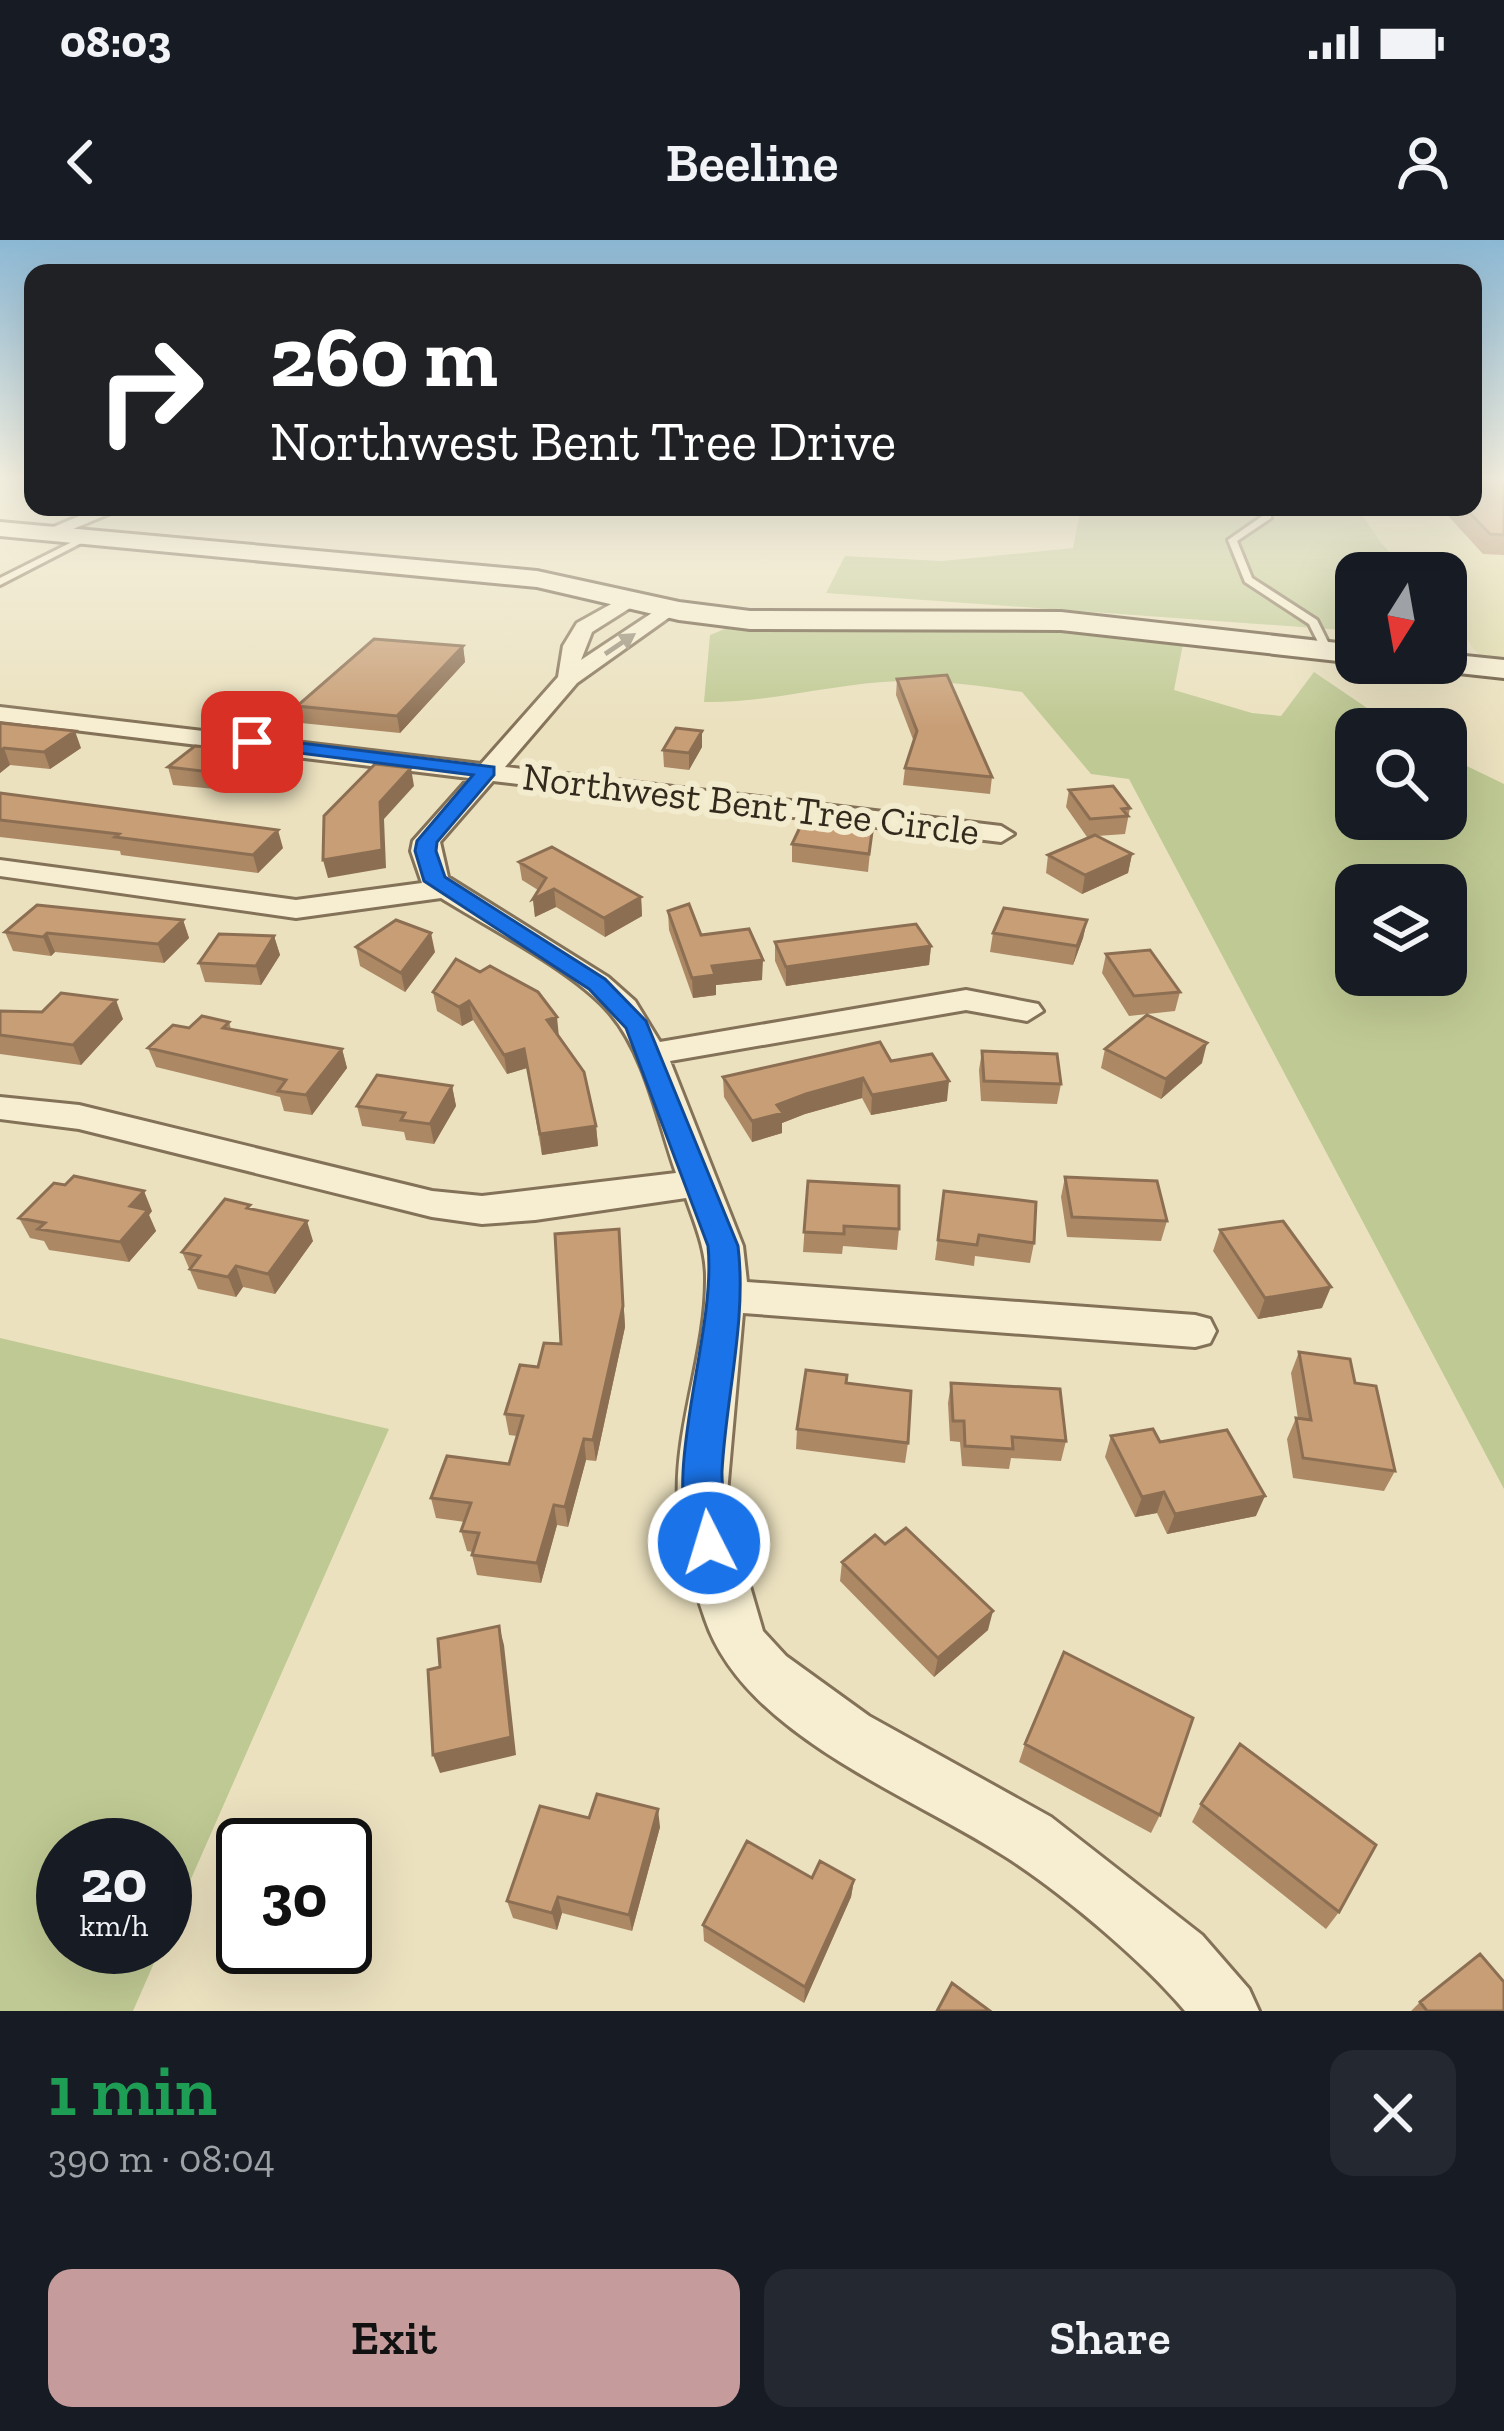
<!DOCTYPE html>
<meta charset="utf-8">
<style>
:root{--surface:#171b24;--page:#242831;--text:#f1f3f6;--muted:#9ea1a6;--accent:#c59c9b}
body{margin:0;font-family:"Zilla Slab",serif;background:var(--page);color:var(--text);height:100vh;display:flex;flex-direction:column;font-size:45px;white-space:nowrap}
*{box-sizing:border-box;margin:0}
p{font-size:39px;color:var(--muted)}
.icon{flex:none;width:66px;height:66px;fill:none;stroke:currentColor;stroke-width:2;stroke-linecap:round;stroke-linejoin:round}
.map{position:relative;height:1771px;overflow:hidden}
.side{display:flex;flex-direction:column;background:var(--surface);flex:1}
.side>*{flex:none}
.guide{position:absolute;left:24px;top:24px;width:1458px;height:252px;border-radius:24px;box-shadow:0 12px 48px #0002;background:#202124;color:#fff;overflow:hidden}
.needle{width:78px;rotate:191deg}
.buttons{position:absolute;left:1335px;top:312px;display:grid;gap:24px}
.buttons a{display:grid;place-items:center;width:132px;height:132px;border-radius:24px;background:var(--surface);box-shadow:0 12px 48px #0002;font-size:60px}
.speed{position:absolute;left:36px;top:1578px;display:flex;gap:24px;font-size:60px;font-weight:700;text-align:center}
.speed>*{display:grid;place-content:center;width:156px;height:156px;border-radius:50%;background:var(--surface);box-shadow:0 12px 48px #0002;line-height:1}
.speed small{font-size:30px;font-weight:400}
.speed .limit{border:6px solid #111;border-radius:18px;background:#fff;color:#111}
.pin{position:absolute;display:grid;place-items:center;width:102px;height:102px;color:#fff;margin:-51px;border-radius:24px;box-shadow:0 6px 18px #0006}
.me{position:absolute;width:132px;margin:-66px;rotate:355deg;stroke-linejoin:round;filter:drop-shadow(0 0 9px #0008)}
.turn{display:flex;align-items:center;gap:42px;height:252px;padding:0 48px;font-size:54px}
.turn .icon{width:156px;height:156px;stroke-width:2.5}
.turn b{display:block;font-size:84px;line-height:102px}
.round{display:grid;place-items:center;flex:none;width:126px;height:126px;border-radius:24px;background:var(--page)}
.summary{display:flex;align-items:center;justify-content:space-between;height:204px;padding:0 48px}
h1{font-size:72px;font-weight:600;line-height:90px;color:#1e9e55}
.cta{display:flex;gap:24px;margin-top:auto;padding:24px 48px}
.cta a{flex:1;height:138px;border-radius:24px;background:var(--accent);color:#111;font-size:48px;font-weight:600;line-height:138px;text-align:center}
.cta a+a{background:var(--page);color:var(--text)}
.status{display:flex;justify-content:space-between;align-items:center;height:84px;padding:0 60px;background:var(--surface);direction:ltr}
.status svg{height:33px;fill:currentColor}
header{display:flex;justify-content:space-between;align-items:center;height:156px;padding:0 48px;background:var(--surface);font-size:54px;font-weight:600}
.map>svg:first-child{display:block}
.farmland{fill:#e1dcac}
.green{fill:#bfc993;fill-rule:evenodd}
.lines{fill:none;stroke-linecap:round;stroke-linejoin:round}
.lane-casing{stroke:#837258;stroke-width:6}
.street-casing{stroke:#837258;stroke-width:6}
.secondary-casing{stroke:#65533b;stroke-width:6}
.lane{fill:#f7eed1;fill-rule:evenodd}
.street{fill:#f7eed1;fill-rule:evenodd}
.secondary{fill:#f7eed1;fill-rule:evenodd}
.wall{fill:#ac8865}
.shaded-wall{fill:#8c6f53}
.building{fill:#c89e76;stroke:#8c6f53;stroke-width:3}
.oneway{fill:#958c76}
.route{fill:#1a73e8;stroke:#114b97;stroke-width:3}
.labels{text-anchor:middle;stroke-width:12;stroke-linejoin:round;paint-order:stroke}
.far-street-label{font-size:39px;fill:#33291c;stroke:#f3ebce}
</style>
<div class="status"><b>08:03</b><svg viewBox="0 0 49 12"><path d="M0 12V9h3v3zM5 12V6h3v6zM10 12V3h3v9zM15 12V0h3v12zM26 1h20v11H26zM47 4h2v5h-2z"/></svg></div>
<header><svg class="icon" aria-label="back" viewBox="0 0 24 24"><path d="M15 5l-7 7 7 7"/></svg>Beeline<svg class="icon" aria-label="person" viewBox="0 0 24 24"><circle cx="12" cy="8" r="4"/><path d="M4 21q1-7 8-7t8 7"/></svg></header>
<div class="map">
<svg width="1504" height="1771" viewBox="0 0 1504 1771">
<rect width="100%" height="100%" fill="#ebe1bf"/>
<path class="farmland" d="M1504,239v181l-22,-2 -36,-43v-42h-36l-29,-30 -24,-36h116z"/>
<path class="green" d="M1081,267h276l24,36 29,30h-54v58l-530,-38 19,-37 97,5 131,-13z
M732,386h311l141,13 -10,51 78,23 29,3 33,-44 84,57h-42v90h90v-63l58,28v705l-375,-710 -38,-5 -69,-82c-40,-6 -81,-12 -122,-11 -66,2 -129,22 -196,21l6,-67zM1356,645h90v90h-90z
M0,1098l389,91 -224,509v-93h-102v102h98l-28,64h-133z"/>
<g class="lines">
<defs>
<path id="lane" d="M1263,267h8v11l-34,23 15,37 65,42 15,30 -1,2h-8l-14,-28 -64,-42 -17,-42 36,-25z
M86,295l7,2 -93,48v-7z"/>
<path id="street" d="M101,267h24l-71,30 -15,-4z
M631,353l10,6 -3,4 -46,29 -11,28 83,-55 17,4 -104,74 -72,84 496,59 13,8 -13,8 -508,-61 -53,61 8,35 160,100 27,24 25,41 306,-52 72,14 5,7 -16,10 -61,-11 -296,51 73,185 4,36 448,33 15,4 6,12 -6,12 -15,4 -452,-34 -17,191 37,127 23,25 83,60 182,101 151,118 47,54 10,22h-74c-41,-49 -124,-119 -179,-154 -97,-63 -262,-122 -301,-238 -12,-34 -25,-81 -27,-116 -4,-76 29,-151 28,-226 0,-28 -11,-53 -20,-79l-151,22 -53,4 -50,-7 -353,-88 -79,-10v-22l79,8 353,86 50,5 194,-23c-18,-51 -31,-120 -67,-161 -35,-41 -120,-84 -168,-114l-145,20 -296,-42v-16l296,40 126,-17 -11,-32 2,-10 56,-63 -469,-57v-14l481,57 77,-87 5,-31 14,-23z"/>
<path id="secondary" d="M0,282l537,49 142,31 71,9 311,1 295,33v18l-295,-33 -311,-1 -71,-9 -142,-33 -537,-51z
M1446,414l58,6v18l-73,-8 -4,-7h19z"/>
</defs>
<use href="#lane" class="lane-casing"/>
<use href="#street" class="street-casing"/>
<use href="#secondary" class="secondary-casing"/>
<use href="#lane" class="lane"/>
<use href="#street" class="street"/>
<use href="#secondary" class="secondary"/>
</g>
<path class="wall" d="M1504,239v76l-21,-1 -43,-47h33z
M463,406l2,16 -65,71 -99,-10 -4,-17z
M897,439l95,98 -2,17 -87,-9 2,-17 9,-26 -18,-47z
M0,483l81,25 -31,21 -40,-4 -10,8z
M702,491v16l-13,23 -25,-3 -1,-17z
M237,509l4,17 -26,23 -42,-4 -5,-18z
M1069,550l61,18 -5,26 -28,2 35,18 -4,19 -46,21 -36,-21 2,-18 45,-19 -6,1 -21,-30z
M0,553l283,55 -25,25 -137,-18 -1,-4 -120,-14z
M872,592l-4,40 -76,-10v-18z
M519,622l122,35 1,19 -37,21 -49,-30 -21,10 -2,-18 5,-9 -16,-10z
M668,671l33,24 61,45 -46,5v10l-23,3 -24,-68z
M183,680l6,18 -25,25 -109,-11 -4,4 -38,-5 -8,-19z
M1087,680l-4,18 -10,27 -83,-13 3,-19z
M274,696l6,19 -19,30 -56,-3 -6,-19z
M775,702l156,4 -2,19 -143,21 -11,-25z
M356,707l79,5 -30,40 -45,-26z
M1106,714l74,38 -5,19 -46,5 -27,-43z
M456,719l103,78 37,89 2,20 -56,9 -15,-87 -20,6 -34,-54 -11,6 -25,-15 -4,-19z
M0,771l42,1 81,7 -42,46 -81,-11z
M229,782l2,7 111,20 5,19 -35,47 -28,-4 -4,-14 -124,-30 -8,-19 41,-20z
M1105,809l97,14 -41,36 -60,-31z
M982,811l79,33 -4,20 -76,-3 -2,-31z
M891,821l56,40 -76,14 -9,-17 -57,16 -23,9v10l-30,9 -28,-45 -1,-20z
M452,846l4,20 -22,38 -28,-4 -2,-8 -42,-6 -5,-20z
M1065,937l102,44 -6,20 -94,-4 -6,-40z
M808,941l91,48 -2,21 -54,-4 -1,8 -39,-2z
M944,951l90,52 -4,20 -55,-7 -1,10 -39,-6z
M252,969l61,32 -38,53 -32,-7 -7,10 -38,-8 -16,-37z
M152,971l-3,4 7,16 -27,31 -80,-12 -5,-9 -14,-3 -11,-20z
M619,989l6,98 -29,134 -10,-1 -18,67 -11,-2 -16,58 -64,-8 -5,-20 1,-3 -6,-1 -6,-20 4,-9 -29,-4 -5,-20 78,-34 8,-28 -8,-1 -4,-21 33,-47 23,-23z
M1220,990l102,78 -64,11 -45,-68z
M1299,1112l56,31 40,88 -11,20 -91,-13 -6,-39 9,-21 2,1 -7,-46z
M846,1143l62,60 -3,20 -109,-14 1,-20z
M951,1143l115,58 -5,20 -50,-3 -2,11 -47,-3 -2,-24 -10,-1 -2,-38z
M1111,1196l49,6 96,74 -89,18 -10,-21 -22,4 -30,-60z
M885,1304l103,86 -54,47 -94,-96 2,-19z
M1025,1504l135,71 -9,18 -132,-71z
M1201,1564l138,108 -13,17 -134,-107z
M589,1578l71,9 -28,104 -70,-18 -5,17 -44,-12 -6,-17z
M812,1638l42,2 -3,17 -47,106 -100,-62 -1,-16z
M1420,1762l84,9h-93z"/>
<path class="shaded-wall" d="M463,406l2,16 -65,71 -3,-17z
M75,491l6,17 -31,21 -6,-17z
M702,491v16l-13,23v-17z
M4,508l6,17 -10,8v-22z
M237,509l4,17 -26,23 -5,-17z
M411,528l3,18 -30,33 2,49 -58,10 -5,-18z
M278,590l5,18 -25,25 -5,-18z
M1132,614l-4,19 -46,21 3,-19z
M554,649l2,18 -21,10 -2,-18z
M641,657l1,19 -37,21 -1,-19z
M183,680l6,18 -25,25 -6,-19z
M1087,680l-4,18 -10,27 4,-19z
M47,693l8,19 -4,4 -8,-19z
M431,693l4,19 -30,40 -4,-19z
M274,696l6,19 -19,30 -5,-19z
M931,706l-2,19 -143,21v-19z
M763,720l-1,20 -46,5v10l-23,3 -1,-20 20,-12z
M116,760l7,19 -42,46 -8,-20z
M469,761l4,19 -11,6 -3,-19z
M557,777l2,20 -12,-17z
M1207,803l-5,20 -41,36 5,-20z
M342,809l5,19 -35,47 -6,-20z
M524,809l3,19 -20,6 -3,-19z
M863,838l-1,20 -57,16 -23,9v10l-30,9v-21l25,-16 29,-11z
M949,841l-2,20 -76,14 1,-20z
M452,846l4,20 -22,38 -4,-20z
M596,886l2,20 -56,9 -2,-21z
M144,951l8,20 -3,4 7,16 -27,31 -9,-20 10,-36z
M307,981l6,20 -38,53 -7,-20z
M619,989l6,98 -29,134 -3,-21z
M236,1026l7,21 -7,10 -8,-20z
M1331,1047l-9,21 -64,11 7,-21z
M584,1199l2,21 -18,67 -3,-20z
M1164,1252l-7,21 -22,4 7,-20z
M1265,1256l-9,20 -89,18 8,-20z
M554,1265l3,20 -16,58 -4,-20z
M993,1371l-5,19 -54,47 4,-19z
M499,1386l5,19 12,110 -76,18 -7,-18z
M658,1569l2,18 -28,104 -3,-16z
M854,1640l-3,17 -47,106 1,-16z
M558,1657l4,16 -5,17 -5,-17z"/>
<path class="building" d="M1473,239h31v56l-14,-1 -26,-27h9z
M374,399l89,7 -66,70 -100,-10z
M947,435l45,102 -87,-9 12,-37 -20,-52z
M0,483l75,8 -31,21 -40,-4 -4,3z
M676,488l26,3 -13,22 -26,-3z
M195,506l42,3 -27,23 -42,-5z
M375,524l36,4 -31,34 2,48 -59,10 1,-44z
M1113,546l17,22 -8,1 6,7 -38,3 -21,-29z
M0,553l278,37 -25,25 -138,-18 4,-3 -119,-14z
M802,583l70,9 -3,22 -77,-10z
M1095,595l37,19 -47,21 -37,-20z
M552,607l89,50 -37,21 -50,-29 -21,10 13,-21 -27,-16z
M689,664l12,31 48,-6 14,31 -51,6 3,9 -23,3 -24,-67z
M37,665l146,15 -25,24 -111,-11 -4,4 -38,-5z
M1004,668l83,12 -10,26 -84,-13z
M396,680l35,13 -30,40 -45,-26z
M916,684l15,22 -145,21 -11,-25z
M219,694l55,2 -18,30 -57,-3z
M1150,710l30,42 -46,4 -28,-42z
M456,719l24,13 10,-6 48,26 19,25 -10,3 37,52 12,54 -56,8 -16,-85 -20,6 -35,-54 -10,6 -26,-15z
M61,753l55,7 -43,45 -73,-10v-24l42,1z
M1147,775l60,28 -41,36 -61,-30z
M202,776l27,6 -6,6 119,21 -36,46 -28,-4 8,-11 -138,-32 25,-23 16,3z
M880,802l11,19 41,-7 17,27 -77,14 -9,-17 -57,16 -29,11 6,8 -31,8 -29,-44z
M982,811l75,3 4,30 -77,-3z
M377,835l75,11 -22,38 -29,-4 4,-7 -48,-7z
M74,936l70,15 -14,15 18,4 -28,32 -82,-13 7,-6 -26,-5 35,-35 11,2z
M1065,937l92,4 10,40 -95,-4z
M808,941l91,5v43l-55,-3v8l-40,-2z
M944,951l92,11 -2,41 -55,-8 -2,10 -39,-5z
M225,959l25,6 -3,3 60,13 -39,53 -32,-8 -8,11 -38,-8 10,-13 -18,-4z
M1283,981l48,66 -66,11 -45,-68z
M619,989l4,77 -30,134 -9,-1 -19,68 -11,-2 -17,58 -65,-8 7,-22 -18,-2 10,-28 -40,-5 16,-42 62,8 14,-48 -18,-2 15,-49 18,2 6,-24 17,1 -6,-110z
M1299,1112l51,7 5,24 21,3 19,85 -92,-13 -7,-40 15,2z
M806,1130l41,5 -1,8 65,8 -3,52 -111,-14z
M951,1143l109,6 6,52 -54,-4 1,12 -48,-3 -1,-25h-11z
M1153,1189l7,13 67,-12 38,66 -90,18 -11,-22 -22,5 -31,-61z
M906,1288l87,83 -55,47 -96,-96 33,-27 10,9z
M499,1386l12,111 -78,18 -5,-85 12,-3 -2,-28z
M1064,1412l129,66 -33,97 -135,-71z
M1240,1504l136,101 -37,67 -138,-108z
M597,1554l61,15 -29,106 -71,-18 -6,16 -45,-12 33,-95 49,12z
M747,1601l65,37 8,-17 34,19 -49,107 -102,-62z
M1480,1714l24,28v29h-77l-7,-9z
M952,1743l38,28h-53z"/>
<defs><path id="oneway-solid" d="M-6-.8H1V-3.2L6.5 0L1 3.2V.8H-6Z" transform="scale(3)"/></defs>
<use class="oneway" href="#oneway-solid" transform="translate(620 404) rotate(-34)"/>
<linearGradient id="sky" x2="0" y2="1"><stop stop-color="#8cb8d4"/><stop offset="0.49" stop-color="#f6f2e2"/><stop offset="1" stop-color="#f6f2e2" stop-opacity="0"/></linearGradient>
<rect width="1504" height="487" fill="url(#sky)"/>
<path class="route" d="M252,497l242,30v8l-57,67 -1,9 9,26 160,102 41,42 92,225c9,73 -12,151 -16,225 -1,25 10,61 0,83l-13,5 -14,-5c-37,-80 22,-218 13,-308l-82,-218 -37,-39 -165,-108 -9,-30 2,-10 56,-66 -228,-29 -2,-4z"/>
<g class="labels">
<g class="far-street-label">
<text transform="translate(751 563) rotate(7)" y="14">Northwest Bent Tree Circle</text>
</g>
</g>
</svg>
<div class="buttons">
<a><svg class="needle" viewBox="-14 -14 28 28"><path d="M0-13l5 13h-10z" fill="#e53935"/><path d="M0 13l5-13h-10z" fill="#9ea1a6"/></svg></a>
<a><svg class="icon" aria-label="search" viewBox="0 0 24 24"><circle cx="10" cy="10" r="6"/><path d="M15 15l6 6"/></svg></a>
<a><svg class="icon" aria-label="layers" viewBox="0 0 24 24"><path d="M12 4l9 5-9 5-9-5zM3 14l9 5 9-5"/></svg></a>
</div>
<div class="speed"><div>20<small>km/h</small></div><div class="limit">30</div></div>
<div class="pin" style="left:252px;top:502px;background:#d93025"><svg class="icon" aria-label="arrive" viewBox="0 0 24 24"><path d="M6 21V4h12l-3 4 3 4H6"/></svg></div>
<svg class="me" style="left:709px;top:1303px" viewBox="-20 -20 40 40"><circle r="17" fill="#1a73e8" stroke="#fff" stroke-width="3"/><path d="M0-11L8 9 0 5-8 9z" fill="#fff"/></svg>
<div class="guide">
<div class="turn"><svg class="icon" aria-label="right" viewBox="0 0 24 24"><path d="M7 20v-9h11M14 6l5 5-5 5"/></svg><div><b>260 m</b>Northwest Bent Tree Drive</div></div>
</div>
</div>
<section class="side">
<div class="summary"><div><h1>1 min</h1><p>390 m · 08:04</p></div><a class="round"><svg class="icon" aria-label="close" viewBox="0 0 24 24"><path d="M6 6l12 12M18 6L6 18"/></svg></a></div>
<div class="cta"><a>Exit</a><a>Share</a></div>
</section>
